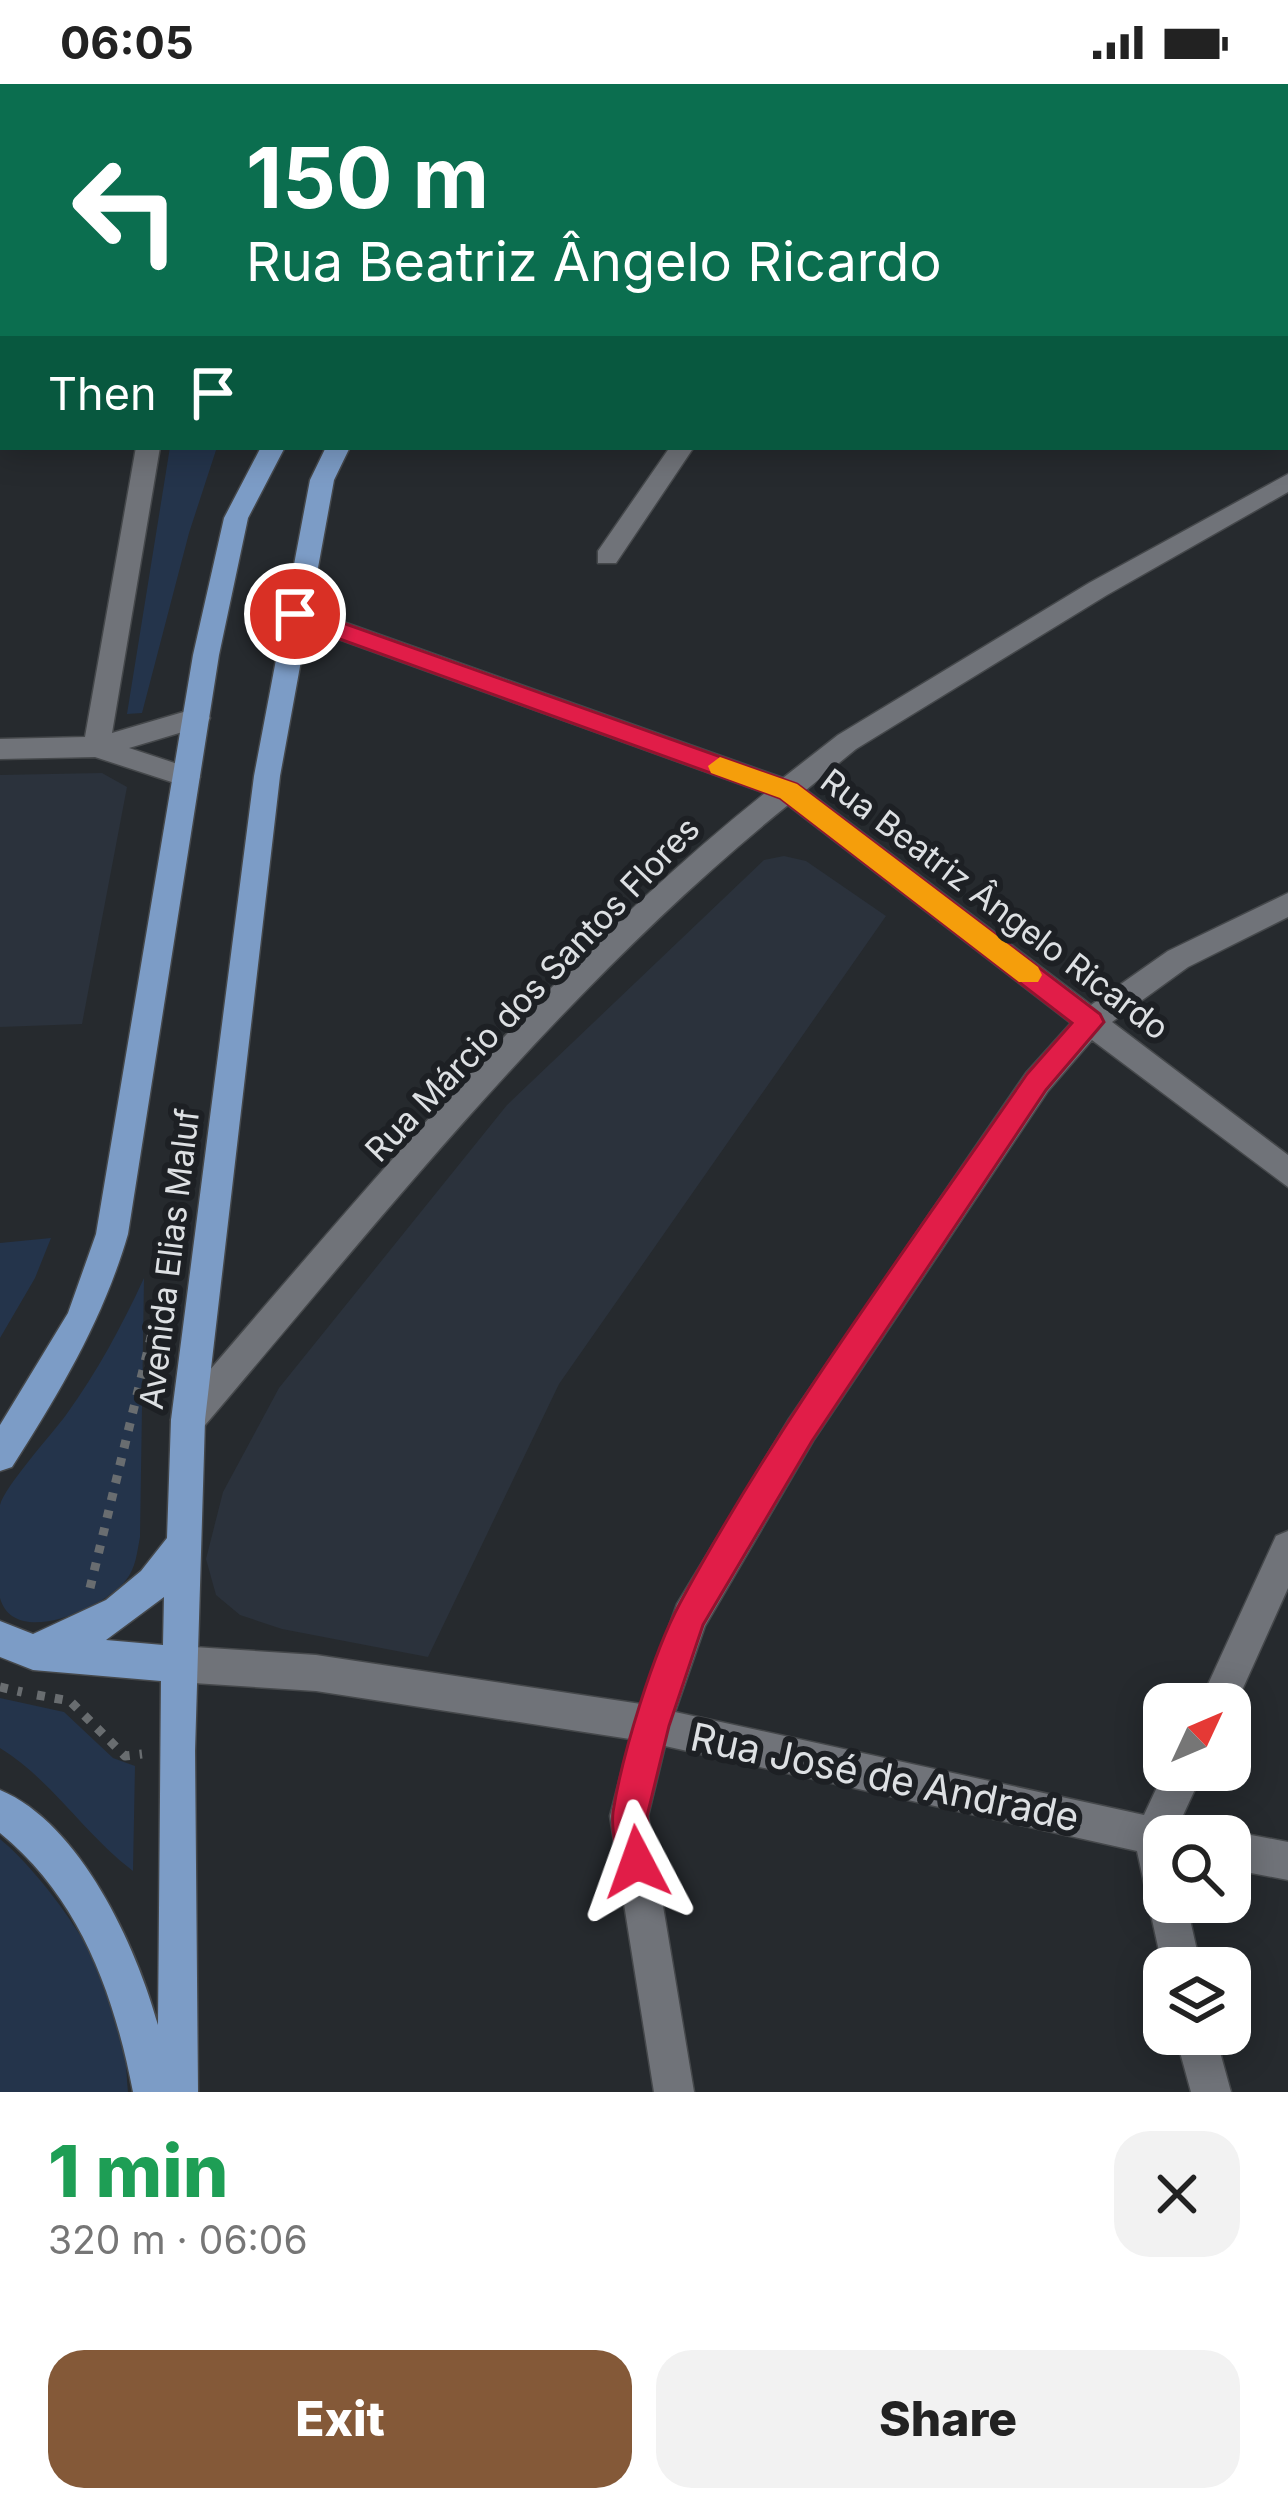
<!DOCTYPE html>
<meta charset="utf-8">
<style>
:root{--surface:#fff;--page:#f2f2f2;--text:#222;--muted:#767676;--accent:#845938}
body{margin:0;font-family:Inter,sans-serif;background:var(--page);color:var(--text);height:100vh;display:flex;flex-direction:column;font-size:45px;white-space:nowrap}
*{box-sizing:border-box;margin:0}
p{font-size:39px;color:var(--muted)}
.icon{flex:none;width:66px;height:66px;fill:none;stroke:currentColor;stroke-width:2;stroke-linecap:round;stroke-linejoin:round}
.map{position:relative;height:2008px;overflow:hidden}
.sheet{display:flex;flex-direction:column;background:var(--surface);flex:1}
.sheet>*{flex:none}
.hud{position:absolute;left:0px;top:0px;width:1290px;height:366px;box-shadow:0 6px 30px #0003;background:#0b6e4f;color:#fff;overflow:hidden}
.needle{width:78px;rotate:46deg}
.tools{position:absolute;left:1143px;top:1599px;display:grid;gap:24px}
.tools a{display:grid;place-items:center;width:108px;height:108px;border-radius:24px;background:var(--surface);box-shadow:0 6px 30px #0003;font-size:60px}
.pin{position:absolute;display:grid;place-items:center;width:102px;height:102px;color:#fff;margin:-51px;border:6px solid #fff;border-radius:50%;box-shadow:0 3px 12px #0007}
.me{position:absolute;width:132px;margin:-66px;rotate:356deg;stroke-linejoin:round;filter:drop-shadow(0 0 9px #0008)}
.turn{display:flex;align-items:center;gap:42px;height:252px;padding:0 48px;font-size:54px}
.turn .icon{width:156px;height:156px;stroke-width:2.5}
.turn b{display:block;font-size:84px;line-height:102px}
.then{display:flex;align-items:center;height:114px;padding:0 48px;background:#0003;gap:24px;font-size:45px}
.round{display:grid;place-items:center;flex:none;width:126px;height:126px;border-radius:36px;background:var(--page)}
.headline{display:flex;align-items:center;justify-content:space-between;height:204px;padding:0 48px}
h1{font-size:72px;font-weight:800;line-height:90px;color:#1e9e55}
.action{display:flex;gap:24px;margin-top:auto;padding:24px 48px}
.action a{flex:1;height:138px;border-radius:36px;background:var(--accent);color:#fff;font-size:48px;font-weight:800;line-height:138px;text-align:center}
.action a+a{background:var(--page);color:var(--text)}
.status{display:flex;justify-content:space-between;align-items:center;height:84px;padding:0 60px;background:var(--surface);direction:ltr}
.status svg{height:33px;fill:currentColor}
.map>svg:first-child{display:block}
.built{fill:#2b323c}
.green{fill:#24344b}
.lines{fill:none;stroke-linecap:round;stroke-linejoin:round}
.minor-casing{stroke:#45484b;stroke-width:3}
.major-casing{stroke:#45484b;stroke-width:3}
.path{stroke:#696d70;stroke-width:9;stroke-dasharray:8 10;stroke-linecap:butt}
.minor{fill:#707379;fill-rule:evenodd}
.major{fill:#7c9cc6;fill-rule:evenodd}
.route{fill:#e11d48;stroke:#92132f;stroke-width:3}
.slow{fill:#f59e0b}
.labels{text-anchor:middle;stroke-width:12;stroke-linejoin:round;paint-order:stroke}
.street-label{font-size:33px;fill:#dde0e3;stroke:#1d2024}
.near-street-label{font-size:39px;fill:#dde0e3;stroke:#1d2024}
</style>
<div class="status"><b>06:05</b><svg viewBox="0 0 49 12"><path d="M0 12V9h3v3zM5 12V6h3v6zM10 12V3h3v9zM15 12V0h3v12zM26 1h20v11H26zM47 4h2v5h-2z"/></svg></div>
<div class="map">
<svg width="1288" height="2008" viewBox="0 0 1288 2008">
<rect width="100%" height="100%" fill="#262a2e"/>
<path class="built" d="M102,689l25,14 -45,237 -82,3v-252z
M784,772l22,5 80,55 -327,468 -131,273 -146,-28 -42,-14 -24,-20 -10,-36 17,-67 56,-104 228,-283 257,-245z"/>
<path class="green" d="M170,363h47l-28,86 -47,180 -15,1z
M51,1154l-16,40 -35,60v-95z
M144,1194l-4,259c-3,15 -4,31 -14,43 -22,28 -112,69 -126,18 0,-14 0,-80 0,-93 5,-19 52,-71 66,-90 31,-43 56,-89 78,-137z
M0,1614l64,14 49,46 22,8 -2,105c-49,-37 -80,-90 -133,-123z
M0,1755c45,37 110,129 122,187 4,21 4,45 6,66h-128z"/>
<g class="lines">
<defs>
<path id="minor" d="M220,0h20l-21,3z
M785,0h20l-22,3z
M1194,0h30l2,3h-30z
M1287,14h1v13h-1z
M1287,342l1,1v16l-1,-1z
M136,363h24l-48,286 85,-25 9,3 4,7 -4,7 -77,23 67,22 4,7 -4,7 -9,3 -92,-30 -95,2v-20l85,-2z
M670,363h24l-78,116h-18v-12z
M1288,390v18l-181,103 -251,154 -50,41 285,215 77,-54 120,-58v24l-100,50 -76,55 176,133v32l-196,-147 -44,51 -235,350 -108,185 -30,86 469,103 21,-45h39l-26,56 4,10h-18v66h22l15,66h-37v6l-27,-123 -472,-105 -17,70 46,276h-40l-44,-276 20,-77 -314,-48 -138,-9 -13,-5 -5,-13 5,-13 13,-5 138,9 325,49 36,-100 112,-185 237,-346 45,-50 -283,-218c-222,179 -404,410 -588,626l-12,5 -12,-5 -5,-11 5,-11c183,-211 371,-442 589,-616l-479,-173 -4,-6 13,-9 9,3 479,170 55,-43 251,-152z
M1288,1447v57l-58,129v-13h-31l77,-168z
M1230,1747l58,11v38l-58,-11v-33h-12z
M1175,1950h40l16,58h-40z"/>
<path id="major" d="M458,0h20l-21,3z
M508,0h20l-22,3z
M261,363h24l-37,71 -29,137 -91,579c-25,86 -68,158 -116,233l-12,4v-46l68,-112 28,-79 97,-579 31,-137z
M326,363h24l-16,33 -54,296 -75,644 -10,331 3,341h-65c-19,-98 -53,-194 -133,-259v-43c81,34 136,156 158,235l3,-344 -128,-11 -33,-13v-36l33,13 73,-34 35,-29 26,-33 4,-118 83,-644 56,-296zM164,1513l-1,48 -57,-5z"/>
</defs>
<use href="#minor" class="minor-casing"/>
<use href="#major" class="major-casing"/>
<path class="path" d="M90,1504l73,-300
M0,1603l22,5
M37,1611l33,6 55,55 17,-2"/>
<use href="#minor" class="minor"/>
<use href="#major" class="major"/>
</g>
<path class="route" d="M295,522l502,178 303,230 4,8 -58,68 -234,351 -109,184 -34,101 -22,90 7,46 -5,13 -12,5 -12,-5c-8,-18 -14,-44 -12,-63 9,-57 40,-159 67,-209 100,-185 228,-356 347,-529l45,-51 -292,-225 -493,-178v-11z"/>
<path class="slow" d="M720,673l77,27 241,183 4,8 -4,7h-19l-239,-184 -69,-25 -3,-7z"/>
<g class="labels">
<g class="street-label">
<text transform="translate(995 820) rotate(37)" y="12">Rua Beatriz Ângelo Ricardo</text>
<text transform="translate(532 905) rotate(-46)" y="12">Rua Márcio dos Santos Flores</text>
<text transform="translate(169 1175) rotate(-83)" y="12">Avenida Elias Maluf</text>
</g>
<g class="near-street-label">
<text transform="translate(885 1693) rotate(12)" y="14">Rua José de Andrade</text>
</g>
</g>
</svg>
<div class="tools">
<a><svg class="needle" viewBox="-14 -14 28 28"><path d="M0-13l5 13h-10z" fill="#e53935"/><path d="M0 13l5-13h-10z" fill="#767676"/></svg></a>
<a><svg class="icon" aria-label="search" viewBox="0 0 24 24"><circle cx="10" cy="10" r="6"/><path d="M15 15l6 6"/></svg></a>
<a><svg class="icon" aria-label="layers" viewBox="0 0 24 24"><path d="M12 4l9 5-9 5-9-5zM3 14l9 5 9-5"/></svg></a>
</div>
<div class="pin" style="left:295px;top:530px;background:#d93025"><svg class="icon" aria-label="arrive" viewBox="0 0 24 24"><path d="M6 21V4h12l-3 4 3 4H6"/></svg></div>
<svg class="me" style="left:637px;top:1778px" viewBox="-20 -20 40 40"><path d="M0-17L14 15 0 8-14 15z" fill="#e11d48" stroke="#fff" stroke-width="4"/></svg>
<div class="hud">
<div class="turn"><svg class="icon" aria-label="left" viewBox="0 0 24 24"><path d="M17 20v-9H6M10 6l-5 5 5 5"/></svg><div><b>150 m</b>Rua Beatriz Ângelo Ricardo</div></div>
<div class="then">Then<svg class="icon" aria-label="arrive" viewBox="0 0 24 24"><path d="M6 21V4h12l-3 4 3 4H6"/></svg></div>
</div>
</div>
<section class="sheet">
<div class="headline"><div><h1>1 min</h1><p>320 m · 06:06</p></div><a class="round"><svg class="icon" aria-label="close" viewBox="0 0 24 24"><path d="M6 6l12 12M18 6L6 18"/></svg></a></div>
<div class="action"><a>Exit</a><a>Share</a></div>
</section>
